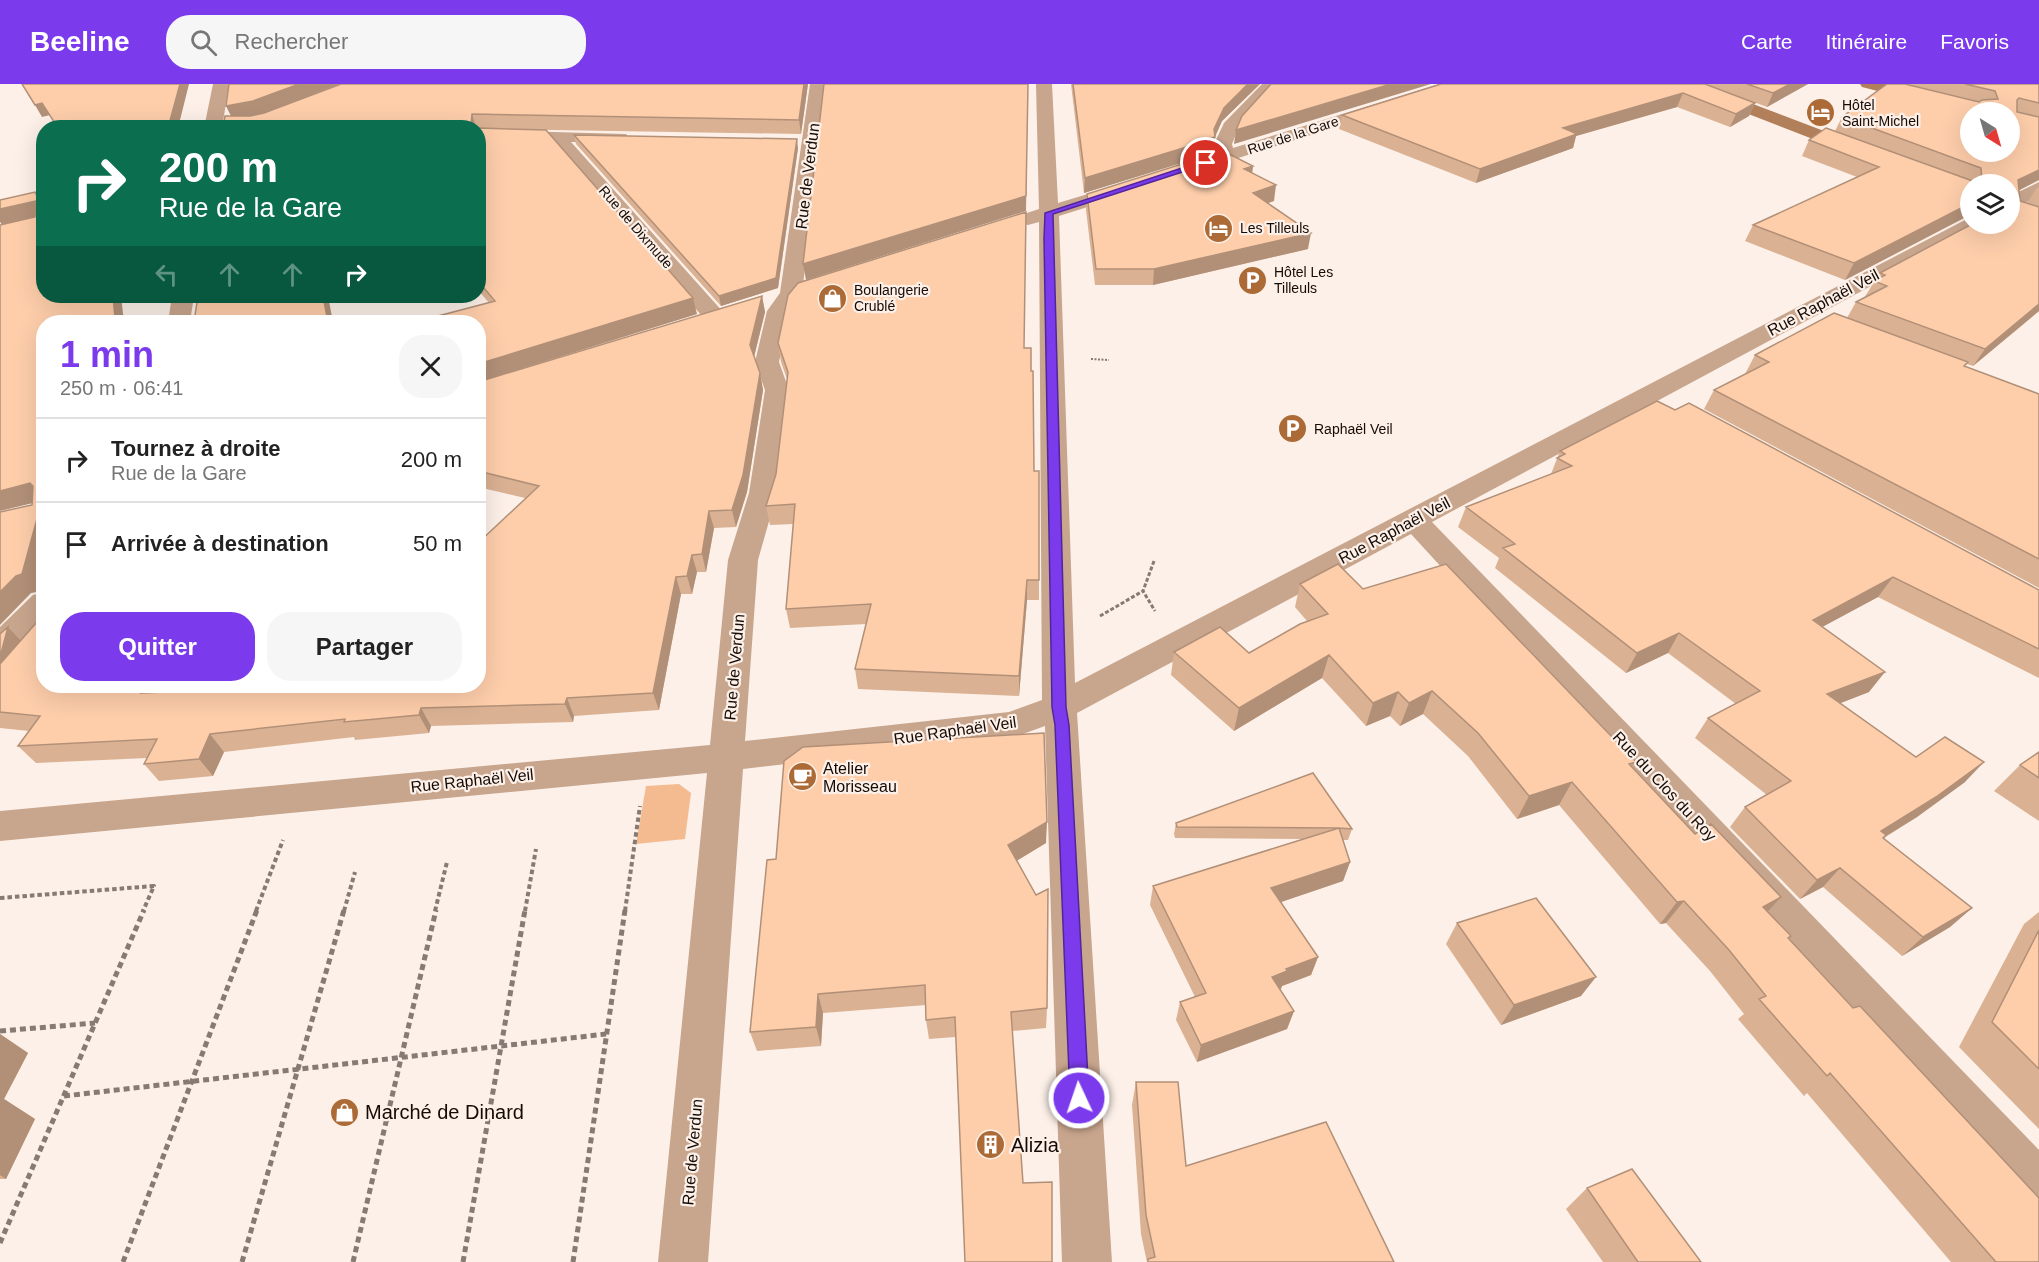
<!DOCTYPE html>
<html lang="fr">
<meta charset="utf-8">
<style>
:root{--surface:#fff;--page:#f6f6f6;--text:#222;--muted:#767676;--line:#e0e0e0;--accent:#7c3aed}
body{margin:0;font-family:Helvetica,sans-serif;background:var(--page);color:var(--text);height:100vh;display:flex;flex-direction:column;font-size:22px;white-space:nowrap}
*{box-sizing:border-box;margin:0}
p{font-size:20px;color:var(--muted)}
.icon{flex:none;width:33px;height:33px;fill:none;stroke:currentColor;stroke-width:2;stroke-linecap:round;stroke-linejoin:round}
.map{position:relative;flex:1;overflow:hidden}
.side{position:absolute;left:36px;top:231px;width:450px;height:378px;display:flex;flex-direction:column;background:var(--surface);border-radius:24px;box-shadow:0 6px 24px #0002}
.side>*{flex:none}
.hud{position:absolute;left:36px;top:36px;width:450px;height:183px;border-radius:24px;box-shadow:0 6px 24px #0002;background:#0b6e4f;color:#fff;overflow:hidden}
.needle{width:39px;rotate:143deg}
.tools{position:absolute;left:1960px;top:18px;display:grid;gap:12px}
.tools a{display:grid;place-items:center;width:60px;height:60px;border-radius:50%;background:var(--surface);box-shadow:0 6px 24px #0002;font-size:30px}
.pin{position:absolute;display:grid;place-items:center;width:51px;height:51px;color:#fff;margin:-26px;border:3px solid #fff;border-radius:50%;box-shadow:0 2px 6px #0007}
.me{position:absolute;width:66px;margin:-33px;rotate:357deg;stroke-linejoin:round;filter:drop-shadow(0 0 4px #0008)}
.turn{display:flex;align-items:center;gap:21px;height:126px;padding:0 24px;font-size:27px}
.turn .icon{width:78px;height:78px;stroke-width:2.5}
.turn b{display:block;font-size:42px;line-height:51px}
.lanes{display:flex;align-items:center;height:57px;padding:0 24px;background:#0003;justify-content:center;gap:30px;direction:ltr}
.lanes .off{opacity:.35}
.round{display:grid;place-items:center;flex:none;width:63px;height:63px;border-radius:24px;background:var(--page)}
.summary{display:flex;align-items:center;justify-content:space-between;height:102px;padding:0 24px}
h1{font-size:36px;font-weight:700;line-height:45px;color:var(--accent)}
.button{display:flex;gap:12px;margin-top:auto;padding:12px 24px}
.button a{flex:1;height:69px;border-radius:24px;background:var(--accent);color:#fff;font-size:24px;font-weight:700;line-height:69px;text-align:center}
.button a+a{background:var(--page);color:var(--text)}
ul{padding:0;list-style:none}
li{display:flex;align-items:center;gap:18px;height:84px;padding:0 24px;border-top:2px solid var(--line)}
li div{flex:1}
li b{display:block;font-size:22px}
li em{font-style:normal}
header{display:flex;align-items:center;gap:36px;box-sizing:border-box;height:84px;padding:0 30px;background:var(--accent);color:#fff}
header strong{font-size:28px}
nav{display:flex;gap:33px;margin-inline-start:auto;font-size:21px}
.search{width:420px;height:54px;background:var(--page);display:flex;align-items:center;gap:15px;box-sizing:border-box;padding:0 21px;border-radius:24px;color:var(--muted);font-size:22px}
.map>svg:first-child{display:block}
.green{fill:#f5bb90}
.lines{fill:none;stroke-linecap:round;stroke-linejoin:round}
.path-far3{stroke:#867b74;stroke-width:2;stroke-dasharray:2 1.5;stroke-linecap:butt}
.path-far2{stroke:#867b74;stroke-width:3;stroke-dasharray:4 2;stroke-linecap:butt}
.path-far1{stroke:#867b74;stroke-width:4;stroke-dasharray:4.5 3;stroke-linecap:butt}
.path{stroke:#867b74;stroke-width:5;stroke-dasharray:6 4;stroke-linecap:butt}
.street{fill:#c8a58d;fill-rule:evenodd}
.secondary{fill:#b17f5a;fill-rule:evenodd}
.wall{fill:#dab193}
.shaded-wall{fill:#b29078}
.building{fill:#feceab;stroke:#b29078;stroke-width:1.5;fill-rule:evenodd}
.route{fill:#7c3aed;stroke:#51269a;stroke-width:1.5}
.labels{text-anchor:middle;stroke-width:4.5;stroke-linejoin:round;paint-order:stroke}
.far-poi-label{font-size:14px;fill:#150b05;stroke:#fcf0e8;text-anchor:start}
.far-street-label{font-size:14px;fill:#150b05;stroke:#fcf0e8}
.street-label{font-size:16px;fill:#150b05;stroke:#fcf0e8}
.poi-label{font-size:16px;fill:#150b05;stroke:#fcf0e8;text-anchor:start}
.near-poi-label{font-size:20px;fill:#150b05;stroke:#fcf0e8;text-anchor:start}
</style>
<header>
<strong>Beeline</strong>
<div class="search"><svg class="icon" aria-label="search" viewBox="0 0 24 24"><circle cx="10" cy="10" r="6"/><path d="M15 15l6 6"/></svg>Rechercher</div>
<nav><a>Carte</a><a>Itinéraire</a><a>Favoris</a></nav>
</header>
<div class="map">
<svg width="2039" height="1178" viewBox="0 0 2039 1178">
<rect width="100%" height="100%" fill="#fcf0e8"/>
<path class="green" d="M679,700l12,9 -6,46 -49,5 10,-58z"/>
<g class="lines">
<path class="path-far3" d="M1091,275l18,1"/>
<path class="path-far2" d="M1154,477l-11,30 12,20
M1100,532l43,-25"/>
<path class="path-far1" d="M0,814l154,-12 -11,25
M256,827l27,-71
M344,827l11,-39
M435,827l12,-49
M525,827l11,-62
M625,827l15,-105"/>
<path class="path" d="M0,947l95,-8
M64,1012l542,-62
M0,1159l144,-333
M123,1178l134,-352
M242,1178l102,-352
M353,1178l83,-352
M463,1178l62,-352
M573,1178l52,-352"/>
<path class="street" d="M213,0h16l-7,44h-18z
M810,0h16l-24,210 -13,18 -10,50 10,28 -12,103 -19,67 -13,181 264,-29 33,-12 -3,-478 -11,3 -7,-2 -3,-4 3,-4 18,-6 -3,-125h16l6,119 70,-21 7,2 3,4 -3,4 -76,24 16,467 890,-463 6,-2v6h11l-3,4 -547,294 607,628v58l-17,-7 -611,-667 -334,179 35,549h-50l-17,-536 -33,12 -269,31 -35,493h-50l49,-489 -707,68v-30l710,-66 18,-185 21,-67 16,-103 -10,-28 12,-51 13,-18z
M1262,0h17l-41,45 -6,15 1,4 206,-64h25l-2,3 -274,87 -7,-2 -2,-4 2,-4 36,-11 -3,-9 10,-21z
M478,46l148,4 3,4 -3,4 -6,1 -49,-1 153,171 3,5 -3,5 -8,2 -8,-2 -156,-181 -74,-2z
M2039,98v14l-29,14v-14z
M172,212h22l-4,26h-22z
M44,508v29l-33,33 -11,3v-30l33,-32z"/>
<path class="secondary" d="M1677,0h23l166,63 3,4 -3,4h-12l-175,-68z
M1860,0h28l98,24 2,4h-17v3l-109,-28z"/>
</g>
<path class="wall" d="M808,0l-7,50 -307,-5 203,185 -209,65 274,-83 3,16 -11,45 6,16 3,17 -16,102 -11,35 -22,1 -8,44h-9l-5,22h-11l-22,116 -85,6 -1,6 -142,4 -2,7 -74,7 -1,-3 -130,15 -11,24 -54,5 -15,-17 3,-6 -111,5 -18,-17 11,-15 -29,-3v-94l8,-7 12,13 24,46h129l-5,6 310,-6 47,-188 -47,-11v-165l11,-19 -11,-13v-162h-255z
M1071,0h189l-38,37 -7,15 -1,15 -13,3v3l-117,36z
M1705,0l50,19 -6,13 -19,11 -53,-20 -101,29 -3,12 -97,35 -137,-54 3,-14z
M1706,0h102l-41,23z
M1887,0h152v96l-20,10 1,11 7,2 9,-14 3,-2v124l-66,55 -6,-2 -2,2 74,28v194l-335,-179 10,-19 31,-16 10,-19 92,-37 9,-16 8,-4 16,-25 130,-49v-40h-39l-7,34 -119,62 -100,-39 8,-16 104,-48 -55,-21 7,-16 26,-9 7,-14z
M574,51l224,13 -20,140 -57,18 -145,-162z
M1253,82l-1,7 22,28 -7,2 41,46 -155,36h-58l-9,-75 1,-16z
M778,259l246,5 7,23 3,100 5,109v20h-12l-8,96 -161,-7 -3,-20 11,-45 -76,4 -4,-19 7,-85 -23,1 -4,-19 10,-32 11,-95 -6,-17z
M1560,367l479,139v88l-161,-81 -56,30 47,65 -28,11 75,54 49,25 -48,35 -33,21 88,70 -22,19 -48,29 -79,-69 -23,12 -70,-72 15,-20 22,-12 -72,-57 13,-20 28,-14 -68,-51 -42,20 -131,-105 4,-10 -41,-31 8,-20 85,-33z
M1300,500l63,5 269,179 136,144 271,350h-88l-144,-169 -3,3 -66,-77 6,-5 -34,-43 -44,-48 -6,1 -101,-119 -42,14 -49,-63 -45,-42 -23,12 -10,-10 -24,10 -44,-48 -88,53 -63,-56 3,-23 75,1 58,-32 -12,-14z
M2039,668v69l-45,-30 26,-26z
M1176,739l176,6 -4,11h-5l7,22 -7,19 -62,21 37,55 -7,18 -29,11 -2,3 14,22 -7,18 -90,33 -21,-42 4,-18 15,-5 -45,-92 3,-19 149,-47 -127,-1 -1,-4z
M1046,759l-30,18 31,147 -1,20 -34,3 11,152 29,79 -97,-225 -26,2 -3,-19v-15l-103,8 -2,33 -64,5 -7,-19 26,-173z
M2039,828v217l-80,-82 65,-123z
M1457,839l124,73 -80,29 -55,-81z
M0,950l28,19 -24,46 31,20 -29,60h-6z
M1136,998l50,84 208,96h-247l-6,-28 -9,-129z
M1587,1104l114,74h-98l-37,-53z"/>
<path class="shaded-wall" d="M180,0h9l-11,44h-10z
M299,0h41l-81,31 -26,5 -7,-14z
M804,0h4l-7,50 -2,-14z
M1028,0l-2,127 -220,69 -3,-16z
M1248,0h12l-38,37 -7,16 -1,14 -13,3v3l-117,36 1,-15 115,-37 14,-12 10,-21z
M1391,0h40l-197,60 2,-14z
M1790,0h18l-41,23 6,-14z
M1683,9l-6,14 -101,29 -3,12 -97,35 4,-14 83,-41z
M42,19l8,12 -8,2 -7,-12z
M1755,19l-6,13 -19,11 6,-13z
M472,30l4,14h-4l-1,-2z
M797,55l1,9 -20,140 -57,18 -2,-10z
M1253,82l-2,15 -7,-12z
M2039,86v10l-29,15 8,-15z
M1276,101l-2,16 -24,8 3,-16z
M36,117l8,16 -41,9 -3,-4v-13z
M1971,119v13l-7,2 -119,62 9,-17z
M1311,149l-3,16 -155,36 1,-16z
M113,212h8l3,26h-10z
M323,212h5l5,26h-5z
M762,212l3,16 -12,49 -3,-16z
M693,214l4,16 -219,68v-18z
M2039,220v7l-66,55 12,-17z
M760,289l3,17 -16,102 -11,35 -4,-17z
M30,399l12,16 2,-6v72l-7,27 -6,1 -31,32v-33l41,-91 -41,10v-20z
M709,427l5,17 -8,44 -4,-18z
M692,471l5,17 -5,22 -5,-18z
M676,493l5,17 -22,116 -6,-17z
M1893,493l-15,20 -80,43 15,-20z
M1027,496v20l-8,96v-20z
M8,543l16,17 -24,26v-13z
M1679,549l-11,20 -42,20 11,-20z
M1329,571l-7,23 -88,53 5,-23z
M1885,588l-16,20 -57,22 15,-20z
M146,602h27l-17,25 -15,-18z
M1432,607l-9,23 -23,12 9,-23z
M1398,608l-8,24 -24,10 7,-23z
M567,614l7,18 -1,6 -8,-18z
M421,624l10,18 -2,7 -10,-18z
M210,650l14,18 -11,24 -14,-17z
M1984,678l-19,20 -48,35 -31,19 -18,19 13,-24z
M1572,698l-13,23 -42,14 12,-23z
M1047,738l-1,21 -38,23v-21z
M1350,778l-7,19 -77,26 5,-19z
M1840,784l-17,19 -23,12 17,-19z
M1781,813l-20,22 2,-12z
M1684,817l-18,22 -6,1 17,-22z
M1972,824l-22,19 -48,29 21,-19z
M1318,873l-7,18 -29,11 -1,3 -15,6 6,-18 14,-8z
M1596,893l-15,19 -80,29 13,-20z
M818,910l5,19 -2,33 -5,-19z
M1294,927l-7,18 -90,33 4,-17z
M0,950l28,19 -24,46 31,20 -29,60 -6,-4z"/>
<path class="building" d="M22,0h158l-12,44h-110l-16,-25 -7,2z
M229,0h70l-46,17 -27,5z
M341,0h463l-5,36 -327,-6 -1,12 2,2h-250l2,-12h25l14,-3z
M824,0h204l-2,112 -223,68z
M1073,0h175l-24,24 -10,21 1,8 -15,4 3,1 -118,36z
M1271,0h120l-155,46 6,-14z
M1441,0h264l50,19 -19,11 -53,-21 -120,35 14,6 -97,35 -138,-54z
M1747,0h43l-17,9z
M1887,0h18l74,18 3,-2 16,-1 -3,-8 -30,-7h74v19l-20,-5 -2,2v12l22,5v53l-21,10 2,21 19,6v97l-54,45 -129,-47 31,-16 -13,-5 11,-6 -5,-2 92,-49h38v-40h-28l-1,-16 -139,-51zM1971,28h39v40h-39z
M478,44l68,2 147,168 -215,66v-42h-63l80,-21 -17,-20z
M1826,44l155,56h-10v19l-117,60 -101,-38 126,-58 -70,-27z
M574,51l223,4 -21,139 -57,18z
M1223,67l30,15 -9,3 32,16 -23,8 58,40 -157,36h-58l-9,-75z
M35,108l9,18v86h69l2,22 -1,4h-70v171l-22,81 -6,2 -16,16v-80l32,-7 1,-19 -3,-3 -30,8v-266l35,-8 1,-16 -36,8v-9z
M1026,128l-2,136h7v23h2l1,100h5v109h-12l-8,96 -164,-7 16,-65 -85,5 9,-105 -29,2 10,-32 12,-102 -10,-29 10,-48 10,-12z
M198,212h125l5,26h-134z
M762,212l-12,49 10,28 -17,102 -11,35 -23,1 -7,43 -10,1 -5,21 -11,1 -23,116 -86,5 -2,6 -144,4 -2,7 -75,7 1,-3 -135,15 -11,25 -55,5 13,-25 -139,7 22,-30 -40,-4v-48l44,-50v72h102l-5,7 126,-5 1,-2h210v-143l61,-57 -61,-15v-89z
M1834,229l134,49 -4,4 75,28v165l-325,-169 55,-28 -14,-7z
M1657,317l18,9 14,-7 350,187v59l-146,-72 -80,43 72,52 -58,22 89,63 29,-20 39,25 -48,35 -55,34 5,4 -3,3 89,70 -49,29 -83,-69 -23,12 -72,-73 46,-26 -83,-63 52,-27 -81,-58 -42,20 -134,-105 12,-4 -49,-37 106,-41 -15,-8 8,-4 -5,-3z
M1338,480l25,25 83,-25 190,198 -7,2 66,70 16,-10 70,73 -18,10 28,29 -3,2 65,70 7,-2 179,192v64h-43l-166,-189 -3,3 -68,-77 7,-3 -37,-46 -45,-49 -7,1 -105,-120 -43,14 -51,-63 -46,-42 -23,12 -11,-11 -25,11 -44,-48 -90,53 -65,-56 46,-25 29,26 51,-29 28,-10 -28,-30z
M8,543l-8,30v-23z
M1044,649l3,89 -39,23 28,50 12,-6 -1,119 -36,4 12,171 29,-1v80h-87l-10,-245 -29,3 -1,-35 -107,9 -2,33 -66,5 17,-172 9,-1 8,-98 19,-14z
M2039,668v26l-19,-13z
M1313,689l39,56 -13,-1h-3l-159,-1 -1,-4z
M1339,744l11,34 -79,26 47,69 -32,12 1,2 -15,6 22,34 -93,34 -21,-43 26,-9 -53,-107z
M1536,814l60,79 -82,28 -57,-82z
M2039,846v139l-47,-47z
M1136,998h42l8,84 140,-44 68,140h-246v-3l7,-2 -9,-42z
M1632,1085l69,93h-63l-51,-74z"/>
<path class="route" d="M1203,77l7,2 -157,51 13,493 3,18 20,373 -3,7 -7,3 -6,-3 -3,-7 -15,-373 -3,-18 -8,-468 1,-26z"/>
<defs>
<symbol id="hotel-disc" viewBox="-11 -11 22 22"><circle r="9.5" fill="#ac6b36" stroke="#fcf0e8"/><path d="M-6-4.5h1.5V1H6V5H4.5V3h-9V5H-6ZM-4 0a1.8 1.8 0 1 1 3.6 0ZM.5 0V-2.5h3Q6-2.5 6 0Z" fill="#fff"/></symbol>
<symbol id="parking-disc" viewBox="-11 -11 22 22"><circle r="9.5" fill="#ac6b36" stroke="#fcf0e8"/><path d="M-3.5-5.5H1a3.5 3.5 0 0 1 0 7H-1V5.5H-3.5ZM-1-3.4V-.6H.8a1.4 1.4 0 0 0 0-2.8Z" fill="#fff"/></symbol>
<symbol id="shop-disc" viewBox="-11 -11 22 22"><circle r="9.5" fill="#ac6b36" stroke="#fcf0e8"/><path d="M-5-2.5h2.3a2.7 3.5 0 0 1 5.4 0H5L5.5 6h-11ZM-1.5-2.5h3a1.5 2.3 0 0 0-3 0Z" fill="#fff"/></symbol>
<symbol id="cafe-disc" viewBox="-11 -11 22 22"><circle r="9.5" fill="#ac6b36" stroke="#fcf0e8"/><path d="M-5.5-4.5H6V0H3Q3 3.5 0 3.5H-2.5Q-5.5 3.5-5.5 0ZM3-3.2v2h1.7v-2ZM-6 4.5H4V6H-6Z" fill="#fff"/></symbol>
<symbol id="building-disc" viewBox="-11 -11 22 22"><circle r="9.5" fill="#ac6b36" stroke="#fcf0e8"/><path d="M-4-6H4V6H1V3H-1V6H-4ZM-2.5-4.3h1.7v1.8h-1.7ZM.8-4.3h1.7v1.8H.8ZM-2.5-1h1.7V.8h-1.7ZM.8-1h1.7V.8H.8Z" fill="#fff"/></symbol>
</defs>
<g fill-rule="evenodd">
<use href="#hotel-disc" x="1804" y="12" width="33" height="33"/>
<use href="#hotel-disc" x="1202" y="128" width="33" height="33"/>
<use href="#parking-disc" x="1236" y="180" width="33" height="33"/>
<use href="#shop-disc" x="816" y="198" width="33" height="33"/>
<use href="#parking-disc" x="1276" y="328" width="33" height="33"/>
<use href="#cafe-disc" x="786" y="676" width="33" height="33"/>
<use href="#shop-disc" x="328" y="1012" width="33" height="33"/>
<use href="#building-disc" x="974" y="1044" width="33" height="33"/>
</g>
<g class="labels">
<g class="far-poi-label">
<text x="1842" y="26">Hôtel<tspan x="1842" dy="16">Saint-Michel</tspan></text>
<text x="1240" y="149">Les Tilleuls</text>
<text x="1274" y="193">Hôtel Les<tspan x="1274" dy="16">Tilleuls</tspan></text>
<text x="854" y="211">Boulangerie<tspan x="854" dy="16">Crublé</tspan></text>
<text x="1314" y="350">Raphaël Veil</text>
</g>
<g class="far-street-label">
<text transform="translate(1293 51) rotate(-18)" y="5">Rue de la Gare</text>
<text transform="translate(636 143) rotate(49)" y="5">Rue de Dixmude</text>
</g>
<g class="street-label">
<text transform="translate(807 92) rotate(-83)" y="6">Rue de Verdun</text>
<text transform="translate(1823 218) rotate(-28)" y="6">Rue Raphaël Veil</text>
<text transform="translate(1394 446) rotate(-28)" y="6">Rue Raphaël Veil</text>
<text transform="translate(734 583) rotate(-85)" y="6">Rue de Verdun</text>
<text transform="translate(955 646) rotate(-8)" y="6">Rue Raphaël Veil</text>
<text transform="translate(472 696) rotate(-6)" y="6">Rue Raphaël Veil</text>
<text transform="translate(1665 702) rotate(47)" y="6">Rue du Clos du Roy</text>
<text transform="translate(692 1068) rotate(-85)" y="6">Rue de Verdun</text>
</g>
<g class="poi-label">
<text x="823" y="690">Atelier<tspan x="823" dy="18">Morisseau</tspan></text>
</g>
<g class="near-poi-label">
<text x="365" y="1035">Marché de Dinard</text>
<text x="1011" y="1068">Alizia</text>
</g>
</g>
</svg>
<div class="tools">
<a><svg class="needle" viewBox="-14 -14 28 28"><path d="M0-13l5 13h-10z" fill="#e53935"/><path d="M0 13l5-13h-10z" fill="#767676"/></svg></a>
<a><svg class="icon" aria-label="layers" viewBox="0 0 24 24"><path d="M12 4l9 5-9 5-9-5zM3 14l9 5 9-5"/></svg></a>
</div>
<div class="pin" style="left:1206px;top:79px;background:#d93025"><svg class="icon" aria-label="arrive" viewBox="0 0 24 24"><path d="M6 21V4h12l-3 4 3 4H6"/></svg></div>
<svg class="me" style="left:1079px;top:1014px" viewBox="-20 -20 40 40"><circle r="17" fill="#7c3aed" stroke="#fff" stroke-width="3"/><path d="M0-11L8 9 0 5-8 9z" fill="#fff"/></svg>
<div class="hud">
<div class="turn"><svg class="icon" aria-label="right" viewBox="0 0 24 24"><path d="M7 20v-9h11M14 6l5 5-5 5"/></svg><div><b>200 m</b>Rue de la Gare</div></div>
<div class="lanes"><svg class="icon off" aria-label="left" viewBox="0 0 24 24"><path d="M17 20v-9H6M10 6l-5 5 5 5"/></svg><svg class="icon off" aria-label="ahead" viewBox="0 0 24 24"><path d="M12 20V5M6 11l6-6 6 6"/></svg><svg class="icon off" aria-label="ahead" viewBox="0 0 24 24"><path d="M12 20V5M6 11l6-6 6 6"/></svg><svg class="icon" aria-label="right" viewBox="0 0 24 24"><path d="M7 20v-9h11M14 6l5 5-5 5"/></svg></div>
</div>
<section class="side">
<div class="summary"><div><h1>1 min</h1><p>250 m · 06:41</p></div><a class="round"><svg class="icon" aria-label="close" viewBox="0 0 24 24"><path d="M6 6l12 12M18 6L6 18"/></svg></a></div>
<ul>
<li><svg class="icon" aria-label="right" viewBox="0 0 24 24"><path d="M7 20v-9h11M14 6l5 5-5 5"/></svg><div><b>Tournez à droite</b><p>Rue de la Gare</p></div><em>200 m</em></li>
<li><svg class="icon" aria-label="arrive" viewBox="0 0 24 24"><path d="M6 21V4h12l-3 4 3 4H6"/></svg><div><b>Arrivée à destination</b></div><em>50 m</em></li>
</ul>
<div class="button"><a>Quitter</a><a>Partager</a></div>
</section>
</div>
